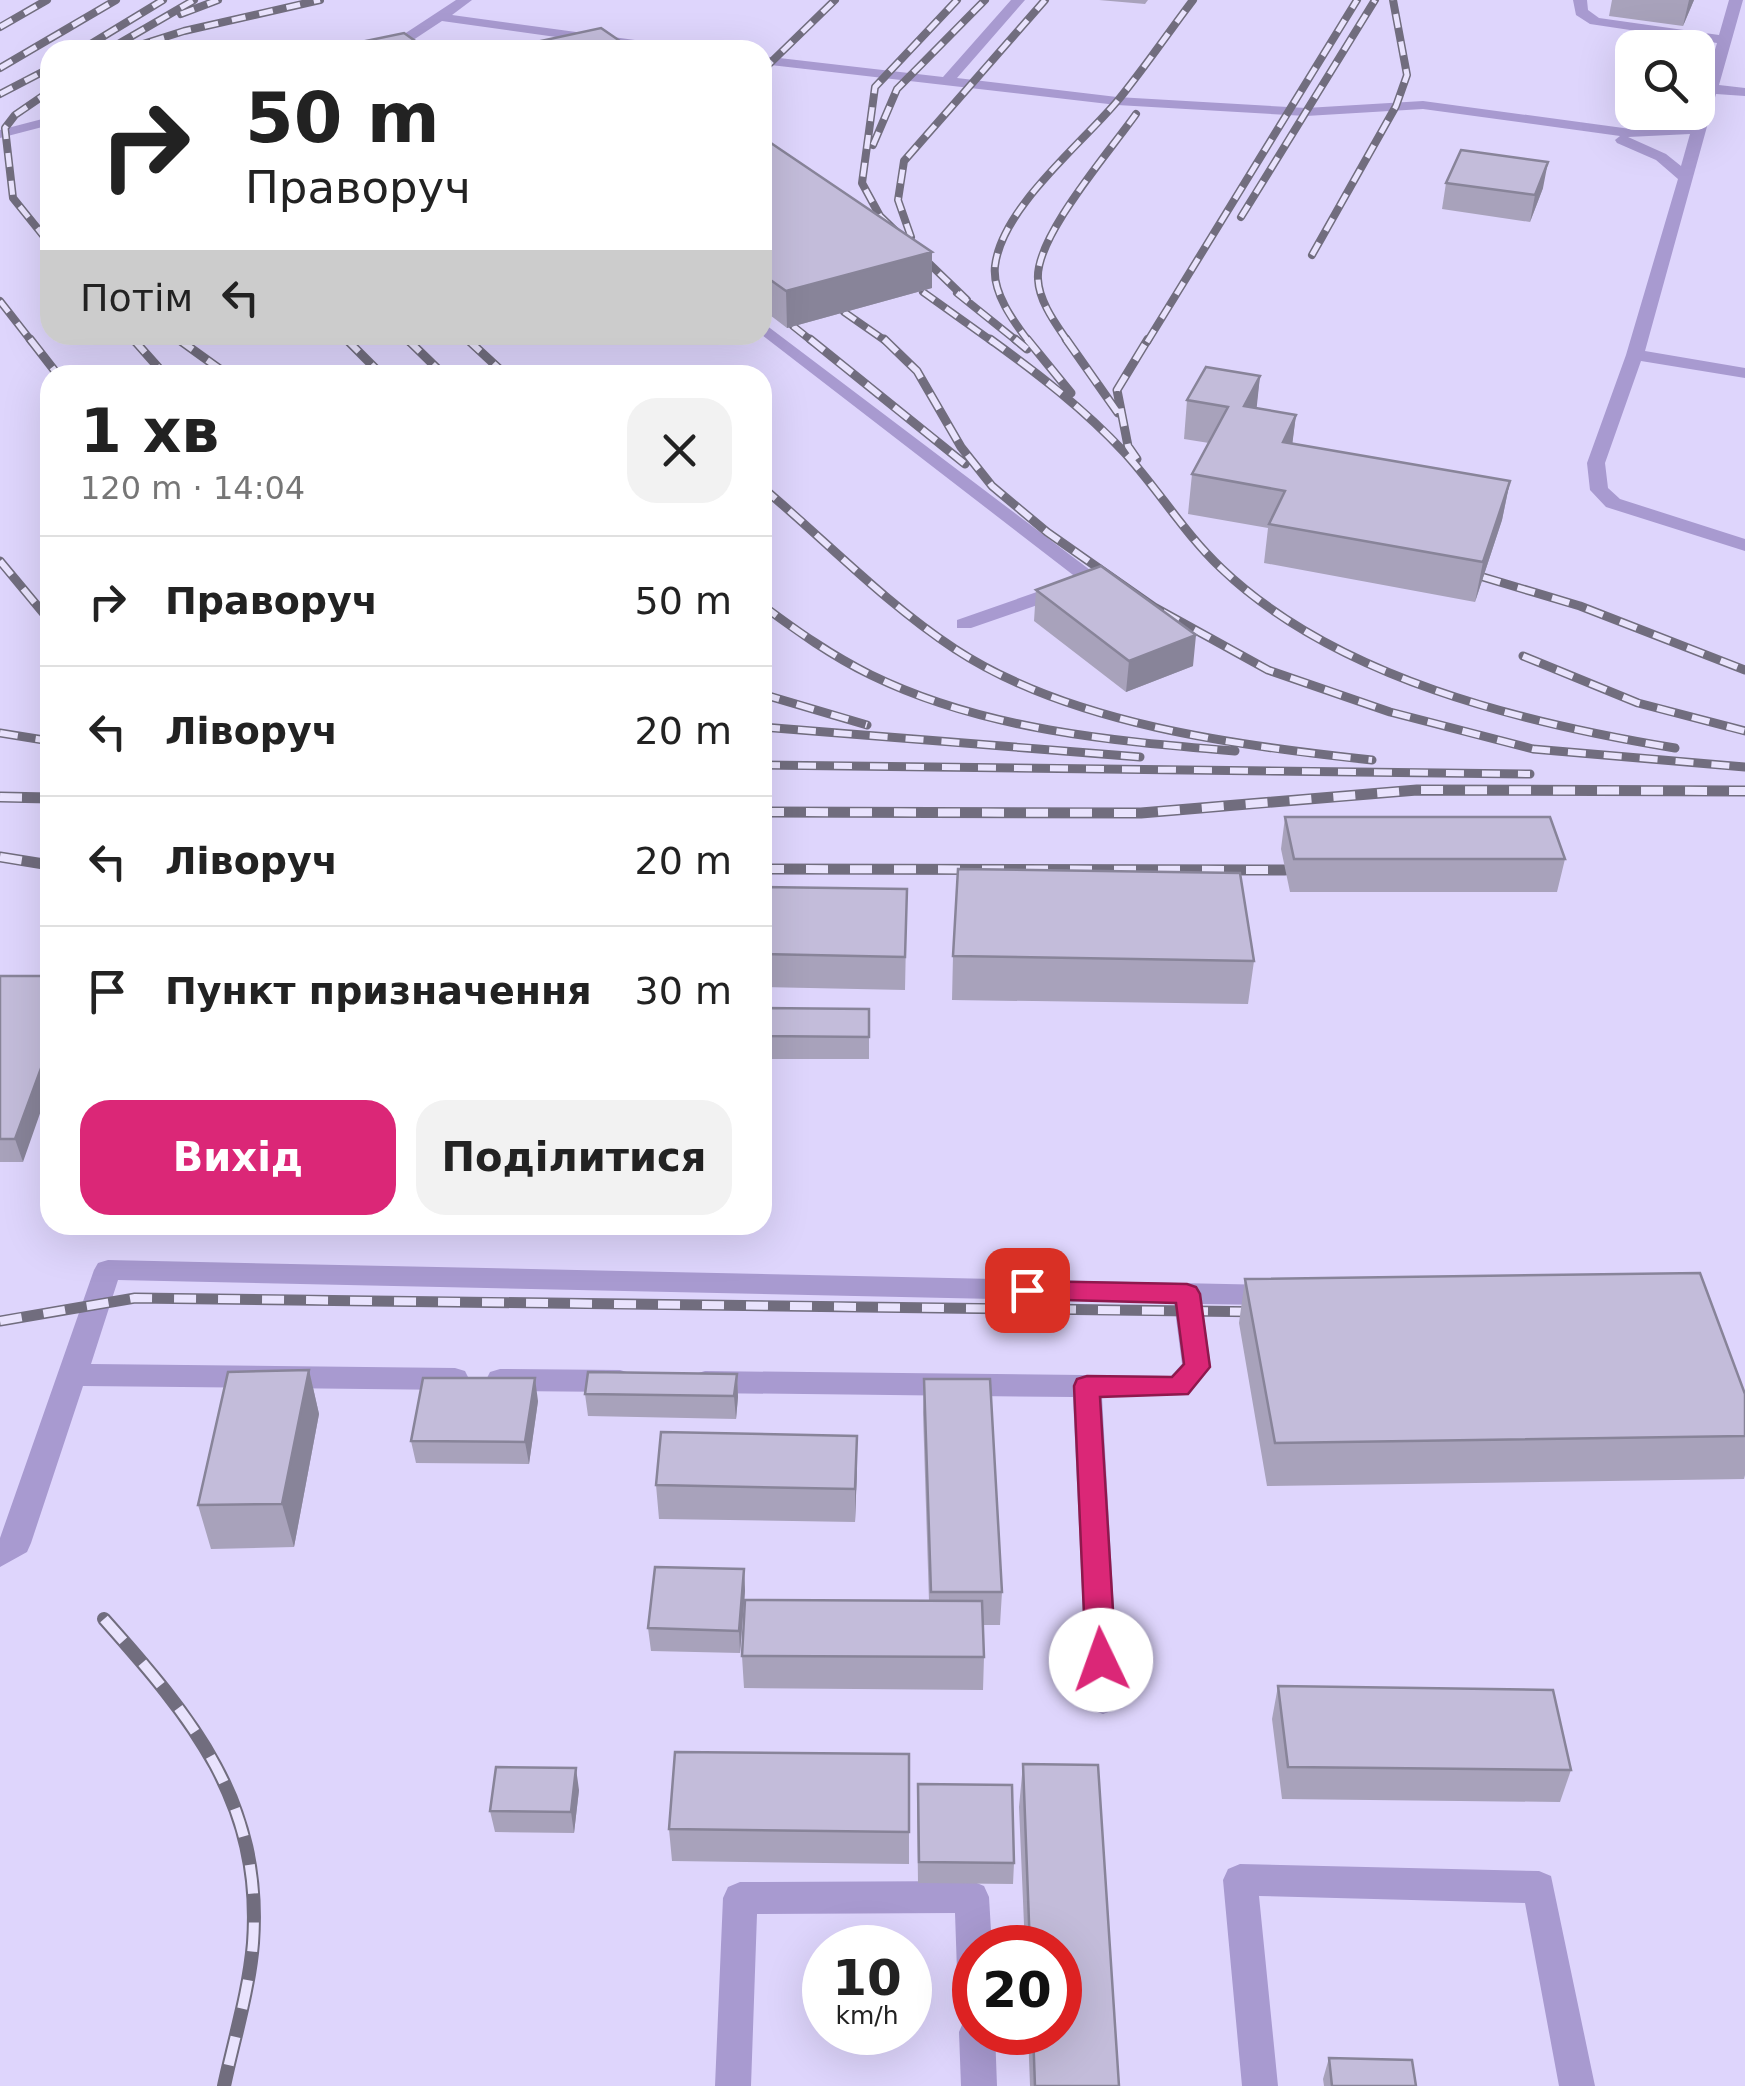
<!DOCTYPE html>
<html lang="uk">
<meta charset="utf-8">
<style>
:root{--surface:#fff;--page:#f2f2f2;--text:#222;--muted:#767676;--line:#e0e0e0;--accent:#db2777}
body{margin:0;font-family:"DejaVu Sans",sans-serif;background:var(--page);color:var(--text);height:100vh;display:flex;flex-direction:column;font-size:38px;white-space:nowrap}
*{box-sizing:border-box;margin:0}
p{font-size:32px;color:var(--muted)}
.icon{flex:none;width:55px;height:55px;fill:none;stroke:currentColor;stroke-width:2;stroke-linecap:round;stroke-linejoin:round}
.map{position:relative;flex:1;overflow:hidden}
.sheet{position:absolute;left:40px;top:365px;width:732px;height:870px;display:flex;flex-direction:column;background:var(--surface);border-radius:30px;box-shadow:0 10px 40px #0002}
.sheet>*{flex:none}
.hud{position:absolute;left:40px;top:40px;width:732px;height:305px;border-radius:30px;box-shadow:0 10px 40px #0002;background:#fff;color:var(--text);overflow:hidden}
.fabs{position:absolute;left:1615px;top:30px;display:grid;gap:20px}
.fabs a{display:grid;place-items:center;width:100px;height:100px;border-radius:20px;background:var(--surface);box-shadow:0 10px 40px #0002;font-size:50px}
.speed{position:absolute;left:802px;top:1925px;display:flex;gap:20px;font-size:50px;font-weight:700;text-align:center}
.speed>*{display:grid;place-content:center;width:130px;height:130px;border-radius:50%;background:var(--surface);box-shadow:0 10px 40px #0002;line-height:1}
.speed small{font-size:25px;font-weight:400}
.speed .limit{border:15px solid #d22;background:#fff;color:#111}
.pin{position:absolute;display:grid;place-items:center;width:85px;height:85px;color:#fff;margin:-42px;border-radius:20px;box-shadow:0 5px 15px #0006}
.me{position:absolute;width:110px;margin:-55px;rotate:357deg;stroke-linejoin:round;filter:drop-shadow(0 0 8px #0008)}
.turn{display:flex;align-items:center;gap:35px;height:210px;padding:0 40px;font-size:45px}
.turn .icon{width:130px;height:130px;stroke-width:2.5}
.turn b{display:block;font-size:70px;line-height:85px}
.then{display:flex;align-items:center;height:95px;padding:0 40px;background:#0003;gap:20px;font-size:38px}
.round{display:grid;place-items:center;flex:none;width:105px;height:105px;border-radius:30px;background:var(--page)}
.head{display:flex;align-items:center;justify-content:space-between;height:170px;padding:0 40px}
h1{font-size:60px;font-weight:700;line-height:75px}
.primary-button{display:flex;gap:20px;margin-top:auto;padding:20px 40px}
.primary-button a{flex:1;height:115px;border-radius:30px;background:var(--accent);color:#fff;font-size:40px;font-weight:700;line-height:115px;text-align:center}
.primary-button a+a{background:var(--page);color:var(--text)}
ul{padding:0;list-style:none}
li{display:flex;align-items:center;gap:30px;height:130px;padding:0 40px;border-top:2px solid var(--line)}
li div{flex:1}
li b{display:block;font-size:38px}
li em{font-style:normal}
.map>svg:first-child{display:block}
.built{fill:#ded5fc;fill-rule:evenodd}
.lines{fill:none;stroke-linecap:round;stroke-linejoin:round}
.minor{fill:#a89ad0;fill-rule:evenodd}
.rail-far3-casing{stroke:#716d7e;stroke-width:8}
.rail-far2-casing{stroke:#716d7e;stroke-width:9}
.rail-far1-casing{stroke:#716d7e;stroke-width:11}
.rail-casing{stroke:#716d7e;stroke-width:14}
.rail-far3{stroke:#e9e3fd;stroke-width:5;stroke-dasharray:14;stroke-linecap:butt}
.rail-far2{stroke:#e9e3fd;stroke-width:6;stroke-dasharray:18;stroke-linecap:butt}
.rail-far1{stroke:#e9e3fd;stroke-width:8;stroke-dasharray:22;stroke-linecap:butt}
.rail{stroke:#e9e3fd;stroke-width:10;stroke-dasharray:29;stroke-linecap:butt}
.wall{fill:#a8a2bb}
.shaded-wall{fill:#888499}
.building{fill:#c3bcda;stroke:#888499;stroke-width:2.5}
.route{fill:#db2777;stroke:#8e194d;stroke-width:2.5}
</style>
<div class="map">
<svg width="1745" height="2086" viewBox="0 0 1745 2086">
<rect width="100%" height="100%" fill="#e9e3fd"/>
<path class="built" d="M0,0h1745v2086h-1745zM1632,48h66v64h-66zM50,50h712v285h-712zM50,375h712v850h-712zM825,1948h85v84h-85zM975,1948h85v84h-85z"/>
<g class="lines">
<path class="minor" d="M456,0h16l-20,15 227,31 7,4h-37l-207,-29 -44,29h-28l19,-6z
M1011,0h14l-68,78 160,19 189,11 117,-7 215,29 55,-5 24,-82 -127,-19 -14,-9 -3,-15h14l1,10 11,8 120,17 10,-35h14l-24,85 26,3v8l-29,-2 -71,257 100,17v10l-104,-17 -36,102 3,25 12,11 125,40v12l-139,-44 -16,-17 -3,-27 39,-108 52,-176 -22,-19 -39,-17 -2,-3 5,-4 -197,-27 -117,7 -189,-11 -355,-41v-8l181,21zM1690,134l-9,32 -15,-12 -38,-17z
M50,117v8l-50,13v-8z
M762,322l336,254v8l-127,44h-14v-8l120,-42 -315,-243z
M108,1260l1166,25 10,3 4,7 -4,7 -10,3 -72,-1 9,63 -23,28 -86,2 17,303 -5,10 -11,4 -11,-4 -5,-10 -14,-303 -368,-4 -10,-3 -4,-8 4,-8 10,-3 466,5 11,-12 -8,-61 -1056,-23 -27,84 364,4 10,3 4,8 -4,8 -10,3 -372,-4 -52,157 -4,9 -27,15v-29l94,-268 4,-7z
M500,1369l120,1 10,3 4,8 -4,8 -10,3 -120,-1 -10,-3 -4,-8 4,-8z
M1240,1864l299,7 12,5 44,210h-36l-34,-183 -266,-7 19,190h-36l-19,-206 5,-11z
M972,1881l12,5 5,11 3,51h-17v40l-13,-5 -5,-12 -2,-58 -198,1 -6,172h-36l8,-188 5,-11 12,-5z
M975,2015v17h20l2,54h-36l-2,-54 5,-12z"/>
<defs>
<path id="rail-far3" d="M957,0l-82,87 -13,96 18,33 87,84
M181,14l37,-14
M0,27l47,-27
M81,50l82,-50
M108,50l86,-50
M124,50l60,-19 136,-31
M0,68l116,-68
M762,71l73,-71
M50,91l-35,24 -10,13 8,70 37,46
M0,94l50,-26
M873,145l24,-56 88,-89
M1241,217l134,-217
M911,237l-13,-37 6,-39 141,-161
M1312,255l84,-149 11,-31 -14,-75
M923,292l70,50
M957,293l61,49
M0,301l32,41
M844,312l43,30
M793,326l20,16
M129,335l6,7
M172,335l10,7
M342,335l7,7
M402,335l7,7
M462,335l8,7
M1029,342c-15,-20 -37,-49 -34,-76 7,-59 87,-122 124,-167 26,-32 49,-66 74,-99
M1068,342c-12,-18 -29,-40 -30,-63 -3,-42 72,-128 98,-165
M1147,342l210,-342"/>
<path id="rail-far2" d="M30,339l28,36
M133,339l32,36
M178,339l50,36
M346,339l36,36
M407,339l37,36
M467,339l39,36
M810,339l155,125
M884,339l33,32 44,76 31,39 55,46 107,75 114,63 122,42 143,37 212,18
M990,339c47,34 94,70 134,113 34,37 60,81 97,116 115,110 302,155 454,180
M1015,339l12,10
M1027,339l44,54
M1066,339l52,74
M1137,459l-9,-13 -11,-56 31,-51
M762,487c64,54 123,116 193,162 114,75 284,97 417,111
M0,561l50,60
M1483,577l97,29 165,64
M762,605c35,26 70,51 109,70 113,55 241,66 364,76
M1523,656l115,47 107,28
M762,694l105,31
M762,727l378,30
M0,733l50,8
M762,765l768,9"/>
<path id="rail-far1" d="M0,797l50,1
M762,812l379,1 276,-23 328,1
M0,857l50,8
M762,869l523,1
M0,1321l135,-23 1135,14"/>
<path id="rail" d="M104,1619c88,99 159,183 149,324 -4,48 -19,96 -29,143"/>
</defs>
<use href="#rail-far3" class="rail-far3-casing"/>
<use href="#rail-far2" class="rail-far2-casing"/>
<use href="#rail-far1" class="rail-far1-casing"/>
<use href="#rail" class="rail-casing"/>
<use href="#rail-far3" class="rail-far3"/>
<use href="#rail-far2" class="rail-far2"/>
<use href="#rail-far1" class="rail-far1"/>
<use href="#rail" class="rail"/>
</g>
<path class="wall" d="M1099,0h49l-3,4z
M1612,0h82l-11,26 -74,-10z
M762,137l170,151 -145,40 -25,-19z
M1446,183l97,5 -13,34 -88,-13z
M1260,376l-4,32 40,7 -4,29 218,37 -8,39 -27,82 -211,-39 4,-35 -80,-14 4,-40 17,-31 -25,-4 3,-39z
M1036,590l157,76 -67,26 -92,-71z
M1285,817l280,42 -8,33h-267l-9,-43z
M762,887l145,2 -2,101 -143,-3z
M953,956l301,5 -6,43 -296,-4z
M0,976l23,186h-23z
M762,1008l107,1v50h-107z
M1245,1279l500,115v81l-1,4 -477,7 -28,-163z
M309,1370l10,44 -25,133 -83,2 -13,-44z
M737,1374l1,23 -2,22 -148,-3 -3,-22z
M924,1379l78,213 -2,33h-17l1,32 -1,33 -239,-2 -2,-32 187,-55 -6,-188z
M538,1401l-9,63 -113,-1 -5,-22z
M857,1469l-2,53 -196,-3 -3,-34z
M744,1569l1,22 -5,62 -89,-2 -3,-23z
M1278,1686l293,84 -11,32 -278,-3 -10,-80z
M1023,1764l96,322h-89l-2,-54h32v-84h-35l-6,-141z
M579,1790l-5,43 -79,-1 -5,-21z
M917,1805l97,58 -1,21 -95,-1z
M669,1829l240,3v32l-237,-3z
M1329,2058l87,28h-92l-1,-7z"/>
<path class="shaded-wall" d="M1689,0h5l-11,26z
M1548,162l-5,26 -13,34 5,-27z
M932,252v36l-145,40 -1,-37z
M1260,376l-4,38 -12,-8z
M1296,415l-5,39 -8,-12z
M1510,481l-8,39 -27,82 8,-40z
M1196,635l-3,31 -67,26 3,-31z
M50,1044v41l-27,77 -8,-23z
M309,1370l10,44 -25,133 -12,-43z
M737,1374l1,23 -2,22 -2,-23z
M535,1378l3,23 -9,63 -4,-22z
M857,1436v33l-2,53v-33z
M744,1569l1,22 -5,62 -1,-22z
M576,1768l3,22 -5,43 -3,-21z"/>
<path class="building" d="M601,28l32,22h-134z
M404,33l24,17h-106z
M762,137l170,115 -146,39 -24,-17z
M1461,150l87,12 -13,33 -89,-12z
M1206,367l54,9 -16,30 52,9 -13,27 227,39 -27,81 -214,-38 16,-33 -93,-17 36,-67 -41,-7z
M1101,566l95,69 -67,26 -93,-71z
M1285,817h265l15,42h-271z
M958,869l282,4 14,88 -301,-5z
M762,887l145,2 -2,68 -143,-3z
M0,976h50v68l-35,95h-15z
M762,1008l107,1v28l-107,-1z
M1700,1273l45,121v42l-470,7 -30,-164z
M309,1370l-27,134 -84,1 30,-133z
M588,1372l149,2 -3,22 -149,-2z
M423,1378h112l-10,64 -114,-1z
M924,1379h66l12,213h-71z
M661,1432l196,4 -2,53 -199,-4z
M655,1567l89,2 -5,62 -91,-3z
M745,1600l237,1 2,56 -242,-1z
M1278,1686l275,4 18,80 -283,-3z
M675,1752l234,2v78l-240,-3z
M1023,1764l75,1 21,321h-84l-2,-54h27v-84h-30z
M496,1767l80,1 -5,44 -81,-1z
M918,1784l94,1 2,78 -95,-1z
M1329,2058l83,2 4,26h-84z"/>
<path class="route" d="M1027,1281l160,3 9,3 4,7 10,73 -22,27 -88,3 16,263 -5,9 -10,4 -10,-4 -5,-9 -12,-274 3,-7 10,-3 85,1 12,-13 -8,-61 -149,-4 -9,-2 -4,-7 4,-7z"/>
</svg>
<div class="fabs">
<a><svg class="icon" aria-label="search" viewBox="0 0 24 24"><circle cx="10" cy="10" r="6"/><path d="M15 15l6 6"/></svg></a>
</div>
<div class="speed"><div>10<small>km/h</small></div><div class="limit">20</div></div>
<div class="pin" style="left:1027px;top:1290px;background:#d93025"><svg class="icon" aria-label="arrive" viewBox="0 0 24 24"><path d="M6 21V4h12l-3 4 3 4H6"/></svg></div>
<svg class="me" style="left:1101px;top:1660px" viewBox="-20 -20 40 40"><circle r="19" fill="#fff"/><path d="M0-13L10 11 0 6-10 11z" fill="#db2777"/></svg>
<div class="hud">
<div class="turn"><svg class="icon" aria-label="right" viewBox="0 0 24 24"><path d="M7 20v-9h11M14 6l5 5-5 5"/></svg><div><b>50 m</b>Праворуч</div></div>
<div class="then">Потім<svg class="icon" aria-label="left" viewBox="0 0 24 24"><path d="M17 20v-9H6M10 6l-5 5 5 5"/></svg></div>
</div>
<section class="sheet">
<div class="head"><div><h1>1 хв</h1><p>120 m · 14:04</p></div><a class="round"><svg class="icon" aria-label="close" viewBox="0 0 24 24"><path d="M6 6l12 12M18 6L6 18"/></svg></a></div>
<ul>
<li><svg class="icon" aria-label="right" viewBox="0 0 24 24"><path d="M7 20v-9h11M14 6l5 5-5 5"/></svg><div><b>Праворуч</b></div><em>50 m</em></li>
<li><svg class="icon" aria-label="left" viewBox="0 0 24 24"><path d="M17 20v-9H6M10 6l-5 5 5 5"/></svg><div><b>Ліворуч</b></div><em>20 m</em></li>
<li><svg class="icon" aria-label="left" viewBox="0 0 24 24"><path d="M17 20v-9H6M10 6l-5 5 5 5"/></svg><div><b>Ліворуч</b></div><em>20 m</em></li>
<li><svg class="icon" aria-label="arrive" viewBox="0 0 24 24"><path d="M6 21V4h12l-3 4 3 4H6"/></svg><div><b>Пункт призначення</b></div><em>30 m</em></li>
</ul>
<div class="primary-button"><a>Вихід</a><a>Поділитися</a></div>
</section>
</div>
